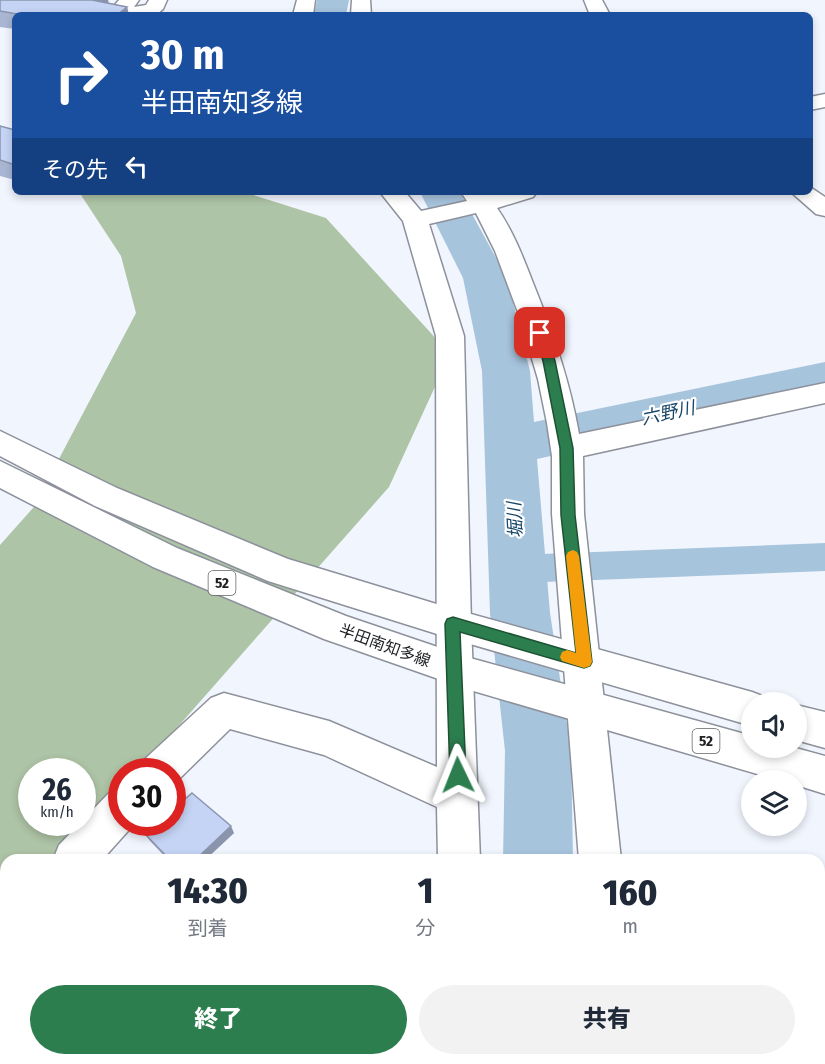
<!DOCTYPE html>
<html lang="ja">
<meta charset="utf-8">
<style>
:root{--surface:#fff;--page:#f2f2f3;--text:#1f2937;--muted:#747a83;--accent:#2c7e4f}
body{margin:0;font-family:"Fira Sans Condensed","Noto Sans JP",sans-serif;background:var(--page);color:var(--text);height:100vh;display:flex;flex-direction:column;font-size:22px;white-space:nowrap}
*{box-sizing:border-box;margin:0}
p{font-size:20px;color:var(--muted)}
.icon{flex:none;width:33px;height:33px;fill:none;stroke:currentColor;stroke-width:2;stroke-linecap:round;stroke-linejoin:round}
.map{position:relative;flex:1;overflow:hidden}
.side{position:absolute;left:0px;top:854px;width:825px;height:212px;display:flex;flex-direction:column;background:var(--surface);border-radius:18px 18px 0 0;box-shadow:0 3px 9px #0003}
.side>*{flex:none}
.banner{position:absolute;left:12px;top:12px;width:801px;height:183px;border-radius:9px;box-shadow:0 3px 9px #0003;background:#1a4fa0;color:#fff;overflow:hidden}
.buttons{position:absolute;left:741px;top:692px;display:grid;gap:12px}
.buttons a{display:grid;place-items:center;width:66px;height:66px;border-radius:50%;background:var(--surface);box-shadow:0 3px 9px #0003;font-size:30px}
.speed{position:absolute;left:18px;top:758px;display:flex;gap:12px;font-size:30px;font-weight:700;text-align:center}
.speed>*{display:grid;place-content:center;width:78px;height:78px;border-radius:50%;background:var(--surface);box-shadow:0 3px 9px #0003;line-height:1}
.speed small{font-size:15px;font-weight:400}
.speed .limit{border:9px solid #d22;background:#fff;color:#111}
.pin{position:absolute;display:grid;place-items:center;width:51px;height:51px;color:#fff;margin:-26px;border-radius:12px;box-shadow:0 3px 9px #0006}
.me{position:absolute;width:66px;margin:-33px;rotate:358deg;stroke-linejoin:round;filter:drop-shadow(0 0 4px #0008)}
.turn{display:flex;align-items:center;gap:21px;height:126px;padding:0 30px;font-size:27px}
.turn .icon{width:78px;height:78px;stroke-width:2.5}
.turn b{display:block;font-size:42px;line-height:51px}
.then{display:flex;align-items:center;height:57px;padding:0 30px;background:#0003;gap:12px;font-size:22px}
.eta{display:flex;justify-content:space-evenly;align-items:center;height:102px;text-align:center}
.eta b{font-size:36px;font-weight:800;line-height:42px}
.primary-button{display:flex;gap:12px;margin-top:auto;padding:12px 30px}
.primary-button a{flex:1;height:69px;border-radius:36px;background:var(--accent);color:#fff;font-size:24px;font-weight:800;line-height:69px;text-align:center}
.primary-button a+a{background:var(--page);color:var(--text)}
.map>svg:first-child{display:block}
.forest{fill:#aec4a6;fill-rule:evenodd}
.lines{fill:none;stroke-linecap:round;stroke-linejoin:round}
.canal{fill:#a7c4dd;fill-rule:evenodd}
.river{fill:#a7c4dd;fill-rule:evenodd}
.minor-casing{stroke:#8d919b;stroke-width:3}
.major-casing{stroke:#8d919b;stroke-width:3}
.minor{fill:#fff;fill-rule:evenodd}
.major{fill:#fff;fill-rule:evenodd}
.wall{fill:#a9b6d3}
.shaded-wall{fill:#8a94ac}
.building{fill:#c5d4f5;stroke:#8a94ac;stroke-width:1.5}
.route{fill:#2c7e4f;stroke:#1d5233;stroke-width:1.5}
.slow{fill:#f59e0b}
.labels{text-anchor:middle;stroke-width:4.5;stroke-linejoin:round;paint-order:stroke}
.shield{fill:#fff;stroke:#626366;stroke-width:1.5}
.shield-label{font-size:15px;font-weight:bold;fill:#1e2024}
.street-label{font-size:16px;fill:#1e2024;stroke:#fff}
.water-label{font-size:18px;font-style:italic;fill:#164568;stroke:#fff}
</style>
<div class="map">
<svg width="825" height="1064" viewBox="0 0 825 1064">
<rect width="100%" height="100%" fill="#f1f5fe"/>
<path class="forest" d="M79,192h165l82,26 124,136 -61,133 -250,284h-17l-1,20 -60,68 -55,1v62l-6,7v-384l33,-37 103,-195 -15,-57zM32,771h50v51h-50z"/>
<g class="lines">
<path class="canal" d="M825,543v28l-308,12 -12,-4 -5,-10 5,-10 12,-4z"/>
<path class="river" d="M317,0h32l-3,15h-32z
M420,192h40l47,86 23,93 4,51 291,-60v34l-288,63 13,154 21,138 2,109h-70l2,-109 -15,-138 -8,-242 -19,-93z
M500,1059h80v5h-80z"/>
<defs>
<path id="minor" d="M119,0h20l-5,7 12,-2 3,-5h18l-4,9 -7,6h-36l-8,-7z
M297,0h18l-2,15h-20z
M352,0h18l1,15h-20z
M584,0h18l8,15h-20z
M825,94v13l-15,3v-13z
M810,187l15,10v19l-9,-2 -25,-22h19z
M380,192h25l16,19 46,-10 -6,-9h25l2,3 11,-3h38l-4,5 -36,11c16,23 26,49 36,75 20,49 37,99 46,151l246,-51v20l-242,53 1,58 37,346h-42l-27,-346v-58l-5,-33 -9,-44 -19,-64 -24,-64 -19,-38 -47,11 35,112 7,288 9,236h-42l-1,-53 -113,-52 -94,-26 -56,55 -2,-13h-32l6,-13 65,-60 13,-5 105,28 108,46 -1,-431 -33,-115z
M122,789v33h14l-34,38h-49l6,-15 49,-51z
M6,919v49l-6,2v-48z
M437,1059h48l1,5h-48z
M594,1059h48l1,5h-48z"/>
<path id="major" d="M0,431l117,57 171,71 165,50 299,83 13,5 3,5h-16v24l-299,-87 -185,-58 -173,-75 -95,-50z
M0,461l177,87 169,68 124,42 282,78v11h40l33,9v38l-29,-9v-5h-18l-308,-90 -146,-51 -171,-72 -153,-79z
M796,705l29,7v36l-29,-8z"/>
</defs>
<use href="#minor" class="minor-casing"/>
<use href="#major" class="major-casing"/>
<use href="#minor" class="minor"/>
<use href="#major" class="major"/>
</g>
<path class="wall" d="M0,0l109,3 18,4 2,8h-114v14l-15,-2z
M0,126l15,4v50l-15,-4z
M234,833l-29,27h-37l-18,-19 -4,-6z"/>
<path class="shaded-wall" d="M90,0h18l1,3z
M127,7l2,8h-12z
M231,826l3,7 -29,27h-10z"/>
<path class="building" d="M0,0h92l35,7 -10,8h-94l-23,-4z
M0,126l15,4v35l-15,-5z
M192,793l39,33 -36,34h-25l-24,-25 14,-13h12v-12z"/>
<path class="route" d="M540,329l6,4 9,28 18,87 2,67 17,147 -2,4 -6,2 -124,-36 6,143 -2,6 -6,2 -6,-2 -2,-6 -5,-151 2,-5 6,-2 123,36 -15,-138 -1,-67 -17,-87 -8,-28z"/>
<path class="slow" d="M573,550l4,2 2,4 13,106 -2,4 -6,2 -22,-7 -2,-4 2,-5 5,-2 9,3 -10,-97 2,-4z"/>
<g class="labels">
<g class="shield">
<rect x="208.5" y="571" width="27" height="24" rx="4.5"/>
<rect x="692.5" y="729" width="27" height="24" rx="4.5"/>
</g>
<g class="shield-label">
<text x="222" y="588">52</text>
<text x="706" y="746">52</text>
</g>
<g class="street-label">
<text transform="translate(385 645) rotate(20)" y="6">半田南知多線</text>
</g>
<g class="water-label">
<text transform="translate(668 413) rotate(-12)" y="6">六野川</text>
<text transform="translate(515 520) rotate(-93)" y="6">堀川</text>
</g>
</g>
</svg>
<div class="buttons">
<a><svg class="icon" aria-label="sound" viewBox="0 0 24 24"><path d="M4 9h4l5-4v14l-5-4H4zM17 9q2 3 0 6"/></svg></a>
<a><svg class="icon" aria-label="layers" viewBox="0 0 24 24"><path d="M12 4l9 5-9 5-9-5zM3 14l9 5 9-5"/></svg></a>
</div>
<div class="speed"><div>26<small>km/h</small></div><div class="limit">30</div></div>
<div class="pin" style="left:540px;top:333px;background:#d93025"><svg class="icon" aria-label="arrive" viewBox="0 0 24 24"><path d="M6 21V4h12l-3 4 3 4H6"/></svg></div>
<svg class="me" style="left:458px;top:775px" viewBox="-20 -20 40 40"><path d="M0-17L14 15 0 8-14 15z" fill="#2c7e4f" stroke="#fff" stroke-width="4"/></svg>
<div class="banner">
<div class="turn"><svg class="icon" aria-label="right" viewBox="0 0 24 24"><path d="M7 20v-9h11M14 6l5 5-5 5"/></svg><div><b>30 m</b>半田南知多線</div></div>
<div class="then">その先<svg class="icon" aria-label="left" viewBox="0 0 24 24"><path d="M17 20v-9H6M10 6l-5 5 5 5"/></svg></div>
</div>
<section class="side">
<div class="eta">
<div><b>14:30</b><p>到着</p></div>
<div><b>1</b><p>分</p></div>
<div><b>160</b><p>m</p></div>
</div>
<div class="primary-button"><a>終了</a><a>共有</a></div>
</section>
</div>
